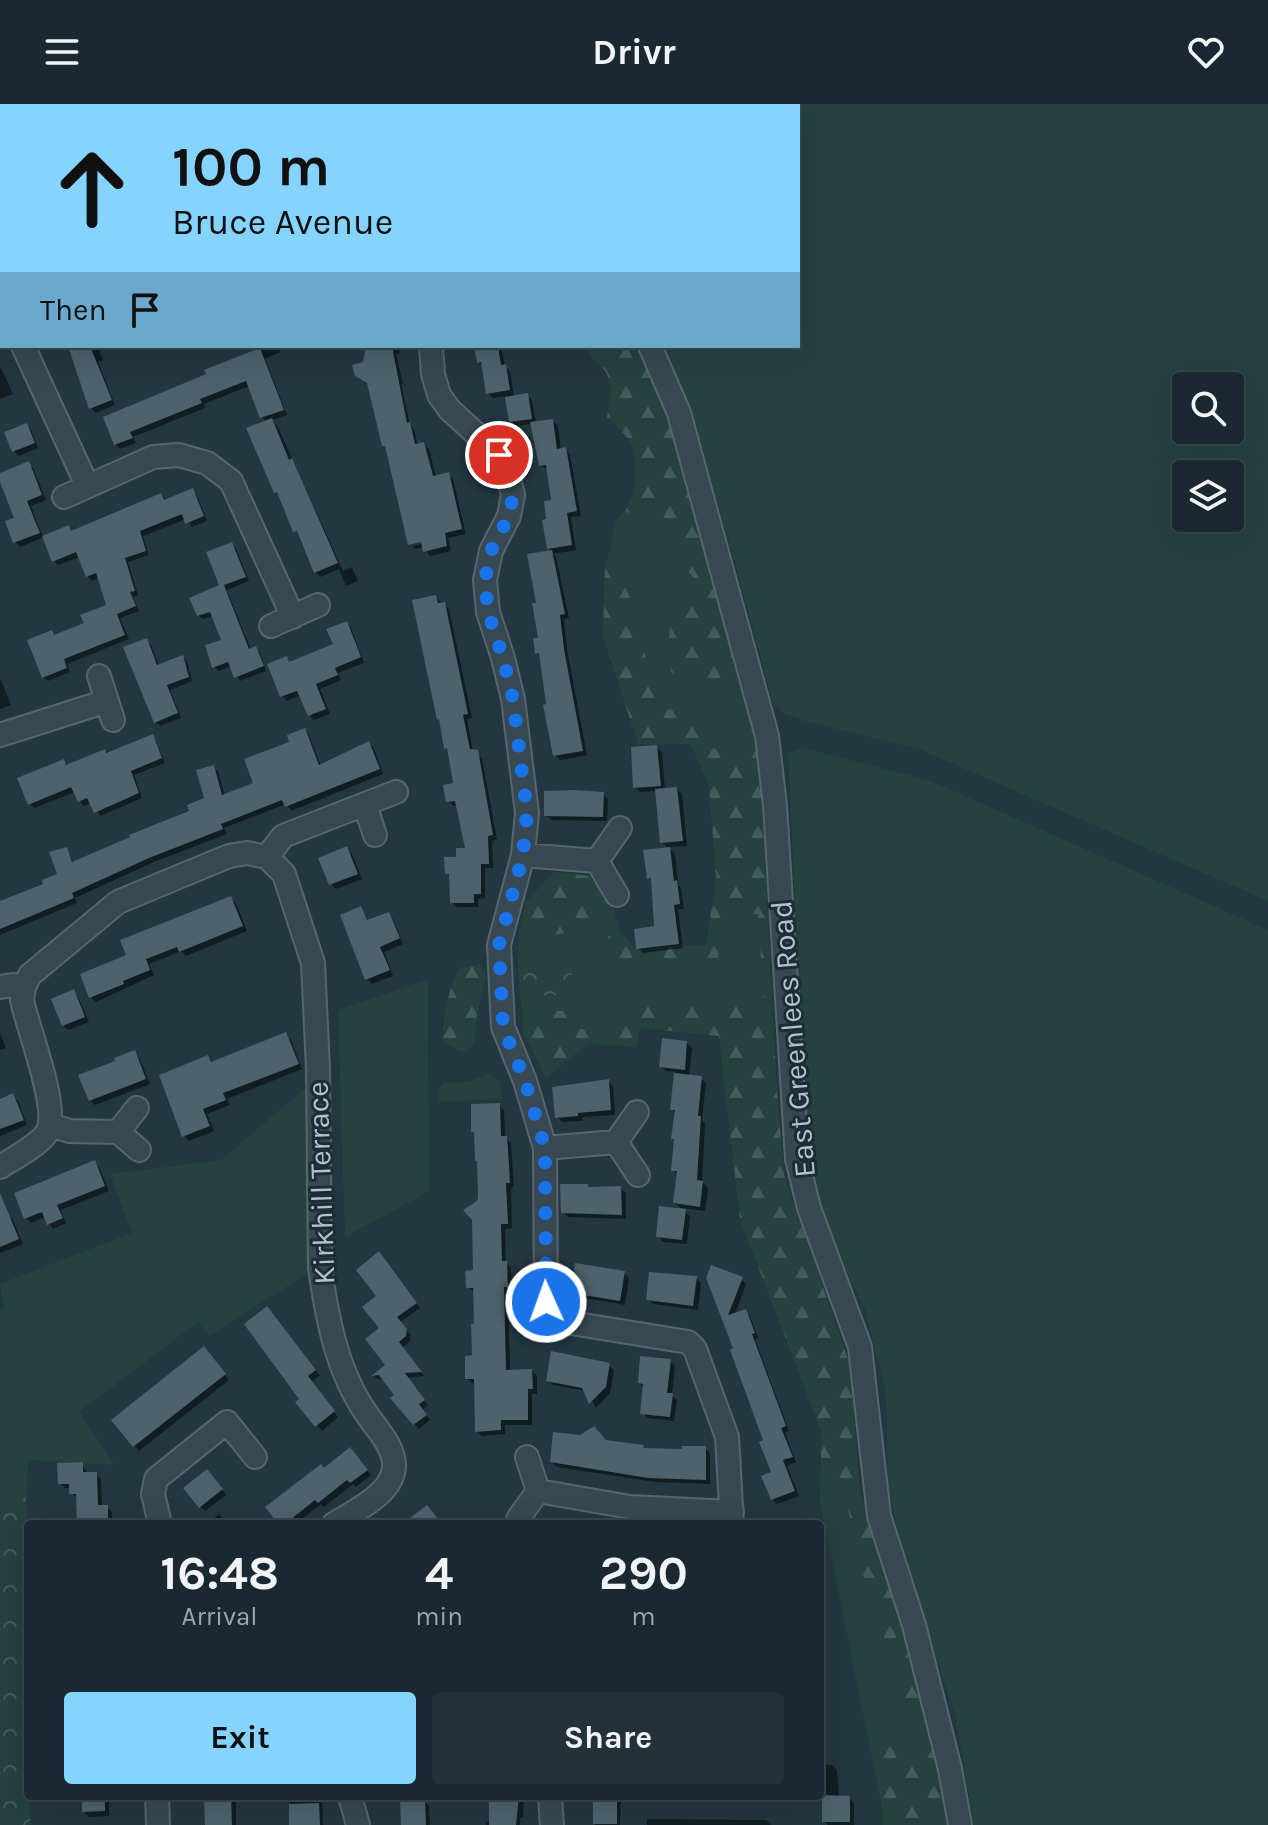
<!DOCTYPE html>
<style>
:root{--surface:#1a2931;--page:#233139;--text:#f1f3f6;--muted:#9fa6ab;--line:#38454d;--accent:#85d3ff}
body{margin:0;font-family:Karla,sans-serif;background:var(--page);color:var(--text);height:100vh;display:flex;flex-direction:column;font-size:30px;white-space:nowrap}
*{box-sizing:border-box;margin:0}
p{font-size:26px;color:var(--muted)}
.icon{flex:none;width:44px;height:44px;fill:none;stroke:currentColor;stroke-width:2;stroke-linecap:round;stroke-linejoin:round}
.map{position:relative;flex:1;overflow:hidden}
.side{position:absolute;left:24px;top:1416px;width:800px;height:280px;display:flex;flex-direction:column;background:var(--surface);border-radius:8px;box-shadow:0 8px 32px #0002,0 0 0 2px var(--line)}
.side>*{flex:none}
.hud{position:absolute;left:0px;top:0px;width:800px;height:244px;box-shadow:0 8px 32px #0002,0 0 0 2px var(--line);background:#85d3ff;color:#111;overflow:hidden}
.fabs{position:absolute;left:1172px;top:268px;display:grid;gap:16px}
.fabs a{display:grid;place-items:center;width:72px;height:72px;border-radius:8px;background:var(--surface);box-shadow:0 8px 32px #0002,0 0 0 2px var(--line);font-size:40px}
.pin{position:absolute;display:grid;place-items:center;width:68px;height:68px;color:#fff;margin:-34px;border:4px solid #fff;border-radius:50%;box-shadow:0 2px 8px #0007}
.me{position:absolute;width:88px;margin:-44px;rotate:358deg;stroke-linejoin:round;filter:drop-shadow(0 0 6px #0008)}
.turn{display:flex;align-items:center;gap:28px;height:168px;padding:0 40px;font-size:36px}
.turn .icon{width:104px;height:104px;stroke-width:2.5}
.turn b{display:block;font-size:56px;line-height:68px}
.then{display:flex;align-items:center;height:76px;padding:0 40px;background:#0003;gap:16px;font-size:30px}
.eta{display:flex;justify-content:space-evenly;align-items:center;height:136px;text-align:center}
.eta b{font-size:48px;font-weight:700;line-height:56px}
.primary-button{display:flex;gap:16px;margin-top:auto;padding:16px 40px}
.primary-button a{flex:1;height:92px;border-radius:8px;background:var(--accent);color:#111;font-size:32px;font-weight:700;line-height:92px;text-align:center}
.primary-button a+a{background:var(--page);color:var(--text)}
header{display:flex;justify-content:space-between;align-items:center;height:104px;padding:0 40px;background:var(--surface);font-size:36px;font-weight:700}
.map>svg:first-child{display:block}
.green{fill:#25423e;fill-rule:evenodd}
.forest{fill:url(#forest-firs)}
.park{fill:url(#park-crowns)}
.shadow{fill:#0007}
.building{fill:#4c626c}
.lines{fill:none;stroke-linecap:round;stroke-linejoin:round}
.street-casing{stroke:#55666e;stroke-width:26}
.street{stroke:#374850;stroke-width:22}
.route{stroke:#1a73e8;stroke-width:14;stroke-dasharray:0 25.2}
.labels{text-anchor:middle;stroke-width:6;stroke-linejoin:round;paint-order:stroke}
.street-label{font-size:30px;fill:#b4c3cb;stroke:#1c2d35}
</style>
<header><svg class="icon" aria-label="menu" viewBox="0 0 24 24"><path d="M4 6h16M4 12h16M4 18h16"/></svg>Drivr<svg class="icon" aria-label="heart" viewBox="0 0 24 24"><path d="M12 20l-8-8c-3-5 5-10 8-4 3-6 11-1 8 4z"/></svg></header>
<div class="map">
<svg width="1268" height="1721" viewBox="0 0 1268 1721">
<defs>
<pattern id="forest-firs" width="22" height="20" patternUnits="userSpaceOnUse" patternTransform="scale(2)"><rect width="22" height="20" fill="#25423e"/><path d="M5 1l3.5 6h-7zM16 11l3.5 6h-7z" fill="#425c59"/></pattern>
<pattern id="park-crowns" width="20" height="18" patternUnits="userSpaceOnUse" patternTransform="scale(2)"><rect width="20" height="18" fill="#25423e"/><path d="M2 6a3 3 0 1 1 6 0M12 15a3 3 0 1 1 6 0" fill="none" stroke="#425c59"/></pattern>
</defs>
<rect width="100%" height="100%" fill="#233741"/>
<path class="green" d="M565,0h703v797l-349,-152 -114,-28 -24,-9 -9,-12c-32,-119 -62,-240 -111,-354h137v-240zM1186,282h44v44h-44zM1186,370h44v44h-44z
M625,407l31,15 39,54 -7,31 -17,1 -2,26 3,34 30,16 42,-2 15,72 18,334 7,83 66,190 10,129 52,163 42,168h-71l-1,-18 -62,-306 1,-71 -81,-211 -21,-183 -79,-8 -3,19 -49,-3 -42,33 -22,-44 -6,-65 1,-36 7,-30 28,-30 35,4 23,28 9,30 14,14 72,-3 9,-67 -7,-93 -18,-41h-53l-35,-109 2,-66 11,-49z
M804,644l127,33 337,149v895h-294l-19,-112 -49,-142 -18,-88 -2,-90 -20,-81 -40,-83 -19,-73 -19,-403z
M428,875l1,212 -84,46 -7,-227z
M490,969l9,8 4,18 -64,3v-12l4,-7 28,-2z
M308,982v187l-99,63 -11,-14 -119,90 36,53 -86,-5 -3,29 -26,-3v-175l4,-2 -4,-25 132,-51 -22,-59 111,-14z"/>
<path class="forest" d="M585,242h50l15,20 40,123 54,197 -42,2 -31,-16 -2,-34 2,-26 17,-1 7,-31 -39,-54 -31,-15c12,-19 15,-57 1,-75 -6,-7 -13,-13 -19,-19 2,-17 8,-37 -6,-51 -10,-9 -11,-6 -16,-20z
M605,465l21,19 9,22 22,99 28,1 29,39 41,-14 4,23 18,334 7,83 66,190 10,129 52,163 19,73 -20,-11 -49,-148 -17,-74 -24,-19v-48l-81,-211 -21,-183 -79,-8 -3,19 -49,-3 -42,33 -22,-44 -2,-22h46l13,18 41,1 24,-27 118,4 -6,-93h-35l-5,46 -92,4 -19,-16 -2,-7 13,-16 3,9 14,14 71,-3 10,-67 -7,-93 -18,-41h-53l-35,-109z
M554,768l35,4 4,40c-16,22 -51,21 -74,16l7,-30z
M480,860l6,12 -10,43 -1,25 -13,8 -19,-10c-1,-28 5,-49 16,-74z
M870,1642l68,1 16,78h-71l-1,-18z"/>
<path class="park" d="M571,860l2,30 -53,3 -2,-29z
M0,1382l26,3 4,336h-30z"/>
<path class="shadow" d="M224,0h44l1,2h-45z
M316,0h41v2h-39z
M428,0h25v2h-25z
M2,63v34l-2,1v-34z
M2,158v38l-2,1v-38z
M70,242h28l5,14 -5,2 17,43 -19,8 -5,-5z
M255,242h22l3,6 -15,7 22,56 -15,5 5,5 66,146 9,-4 6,14 -12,5 -7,-17 -19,8 -5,-5 -33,-74 -6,-6 -9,-70 -5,-5 -13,-31 -45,18 1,4 -72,29 3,6 -16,6 -5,-5 -10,-26 153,-67z
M367,242h31l2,7 -4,1 7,29 -2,1 9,41 4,5 4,15 6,-1 5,5 7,28 12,-3 5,5 13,55 -18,4 3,13 -21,5 -6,-9 -9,2 -3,-3 19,-4 -1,-4 -20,6 -23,-96 -18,-63 -12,-10 8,-11z
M476,242h25l4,20 5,6 4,25 13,-2 5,5 4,23 17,-2 5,5 3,24 4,-1 5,5 11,62 -10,1 5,33 -23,4 3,3 13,61 -5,1 4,36 19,100 -27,5 -5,-5 -14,-98 -4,-4 3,-14 -2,-35 -8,-48 23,-4 -4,-4 -1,-27 5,-19 -4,-32 -8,-4 -9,-42 -16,2 -5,-5 -4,-25 -14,2 -5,-5 -4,-25 -5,-6z
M0,262l13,28 -13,5z
M26,321l5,5 7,18 -19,8 -5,-5z
M28,359l5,5 13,32 -15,6 12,31 25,-10 5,5 88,-37 5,6 26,-10 5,4 10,26 -15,6 -6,-8 -43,17 6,19 -21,7 10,33 -5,2 6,14 -19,7 9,21 -62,25 3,8 -22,9 -5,-4 9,-45 4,5 31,-13 21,-18 -8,-29 -8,4 -5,-5 -7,-19 -22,8 -4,-4 -10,-24 -24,10 -5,-5 2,-23 -17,-44z
M231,440l5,4 13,33 -22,9 24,60 4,-1 5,4 6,18 -26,10 -8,-15 -14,5 -4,-5 9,-25 -10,-25 -10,3 -5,-4 24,-29z
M436,494l13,11 23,109 -5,1 6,33 9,6 15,81 -5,2 1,27h-8v30l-7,1v8h-21l-5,-5 -1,-25 -4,-4 20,-23 -9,-45 -5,1 -5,-5 8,-16 -6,-34 -4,-3 -4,-26 -4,-3z
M346,519l5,5 13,35 -26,10 3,7 -21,9 10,25 -16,6 -5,-5 -8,-20 -14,6 -5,-5 4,-37 5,4 44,-17z
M146,536l5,5 8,21 23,-9 5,4 5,20 -22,9 11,28 -21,8 -4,-4z
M0,574l11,27 -11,4z
M305,626l4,5 12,31 48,-22 5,4 9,26 -92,37 -5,-7 -62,24 3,6 -73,28 -79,36 2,5 -77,32v-32l46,-18 13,-9 7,-27 8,14 118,-51 14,-13 7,-32 5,5 7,24 30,-12z
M152,632l4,5 9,22 -31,12 8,23 -42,18 -9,-14 -7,4 -4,-5 -5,-9 -41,16 -4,-4 33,-43 5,5z
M657,643l5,5 3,38 12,-1 5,5 5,52 -19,1 7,7 3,30 3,4 3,21h-6l5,39 -40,5 -5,-5 18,-20 -2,-46 -5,-4 20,-29 -7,-7 -5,-51 -17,1 -5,-5z
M603,690l5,5 -1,22 -56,-1 -5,-5z
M347,745l5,5 10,25 -26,10 -5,-5z
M230,794l6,5 11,28 -61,25 -5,-5 -32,13 5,11 -58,27 -5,-5z
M361,804l8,14 19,-8 5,5 10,25 -19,8 9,24 -21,8 -5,-5z
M73,888l5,5 11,25 -21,8 -5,-5z
M0,929l6,15 -6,2z
M286,931l5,5 11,29 -75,30 3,6 -23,9 7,17 -25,10 -5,-5 24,-79 5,6z
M687,939l5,5 -3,29 12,1 5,5 -4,37 3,3 -3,59 6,6 -3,23 -24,-3 9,8 -3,28 -24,-2 -5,-6 26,-25 -9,-8 3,-27 -5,-6 3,-56 -4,-5 4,-37 -10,-1 -5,-5z
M134,948l5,5 11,27 -55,21 -5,-5 28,-38z
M608,977l5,5 2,29 -33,2 1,4 -21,1 -5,-5z
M13,992l5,5 9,24 -27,11v-35z
M499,1001l5,5 1,28 6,5 3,44h-3l1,41 -7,1 1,34 5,5 1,23h-4l2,81 22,-1 5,5v18h-5v31h-27v9l-23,2 -5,-5 -1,-48h-4l-5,-5 7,-21 2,-31 -1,-34 -7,-5 7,-15 4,-69z
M94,1058l5,5 10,24 -48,19 5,13 -13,6 -7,-12 -15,6 -5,-5z
M587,1082l3,3 30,-1 6,5v26l-58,-2 -5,-5z
M8,1111l5,5 10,24 -23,9v-34z
M384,1154l36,50 -20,14 11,13 -1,6 -8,7 22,28 -17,2 21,27 -6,5 8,10 -11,9 -26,-31 4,-3 -13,-16h-6l-4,-3 14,-11 -9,-69z
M624,1169l5,5 -4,27 -47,-8 -5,-5z
M696,1174l5,5 -3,27 -45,-6 -5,-5z
M708,1174l33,1 5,5 -11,31 10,-4 5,5 8,22 -3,1 34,92 -4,2 11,29 -9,4 12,30 -22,8 -5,-5 1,-25 -7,-33 -30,-91z
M272,1209l48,63 -9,6 27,35 -16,14 -24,-29 4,-3z
M209,1250l20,26 -90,71 -25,-31z
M670,1257l5,5 -3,29 5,5 -3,21 -26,-3 -5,-5 2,-25 -5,-5z
M609,1261l5,5 -4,23 -14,15 -10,-17 -33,-6 -5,-5z
M607,1338l38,8 39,1 21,-3 5,5v31l-55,-2 -98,-15 -5,-5z
M355,1351l16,20 -15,12 -3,-3 -29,23 -3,-3 -25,20h-15l43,-54z
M82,1361l6,9h8l5,5 1,28h5l5,5v12h-33l-1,-26 -7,-5v-5h-6l-5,-5z
M212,1372l14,19 -21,16 -5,-5z
M219,1410l9,10h-21z
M820,1566l2,2 1,52h-3z
M820,1660l12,1 5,5 2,27h10l5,6v22h-26l-4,-4v-25h-4z
M84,1692h25v20l-20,1 -5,-5z
M205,1692h31v29h-30z
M290,1692h32l1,29h-32z
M402,1692h22v5l5,5 1,19h-27z
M491,1692h33l-1,22h-3v7h-34v-3l5,-1z
M595,1692h26l-1,29h-25z
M647,1715l119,1 5,5h-124z"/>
<path class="building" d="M68,242h22l22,54 -23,9z
M366,242h26l15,77 3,-1 5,22 9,-2 9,34 16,-4 13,57 -17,4 2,13 -24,6 -2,-10 -13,3 -23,-99h-3l-15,-63 -12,-7 -3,-11 11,-3z
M474,242h24l3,19 5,-1 4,26 -24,4 -5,-32 -4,1z
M260,244l24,62 -24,8 -14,-37 -46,18 2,4 -72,29 3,6 -19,7 -11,-28 103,-43 -2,-4z
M528,289l4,26 -23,3 -4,-25z
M272,314l17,42 3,-2 46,105 -24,10 -17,-42 -4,1 -16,-40 -3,1 -28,-65z
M553,315l4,30 9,-2 11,64 -10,2 5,32 -25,4 -5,-29 4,-1 -2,-18 7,-1 -5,-35 -7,1 -9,-44z
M27,319l8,20 -23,9 -8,-20z
M29,357l13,34 -15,6 13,32 -27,10 -8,-22 9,-3 -14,-36v-9z
M193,384l11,28 -19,8 -3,-10 -42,17 6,20 -21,7 10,33 -5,1 6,14 -19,8 8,21 -61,24 3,9 -25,10 -15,-38 25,-10 2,5 30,-12 -4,-8 26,-10 -10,-32 -10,4 -10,-25 -24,10 -10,-26 27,-11 2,6 90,-38 3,7z
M232,438l14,35 -22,8 25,64 7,-3 8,20 -30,12 -6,-16 -16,6 -7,-23 16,-5 -11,-28 -13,4 -8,-18 30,-13 -13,-33z
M552,446l13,64 -5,1 4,34 19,102 -30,5 -10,-51 3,-1 -7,-51 -4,1 -2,-16h5l-6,-35h4l-9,-49z
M436,491l2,8 7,-1 23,112 -5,1 7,34 8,1 15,85 -5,1 1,28h-8v30h-7v9h-24l-1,-29h-4l-1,-17h12v-9h9l-10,-47 -9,1 -3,-17 10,-2 -6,-35 -3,1 -5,-30 -2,1 -25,-120z
M347,517l14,36 -26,11 3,7 -22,9 10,25 -18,7 -11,-25 -17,6 -13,-33 20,-8 2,6 44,-18 -7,-15z
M147,534l10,27 26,-10 6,22 -22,8 11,28 -24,10 -31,-76z
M305,624l14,37 50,-24 11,28 -95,38 -3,-7 -61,24 2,5 -74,29 -77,35 2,5 -74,31v-28l43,-17 -1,-4 15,-6 -8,-22 18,-5 5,15 58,-25 -1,-2 60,-24 -2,-6 17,-7 -8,-28 18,-5 8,30 31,-12 -9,-24 45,-17 -2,-7z
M153,630l9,24 -31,13 8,22 -45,20 -7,-15 -9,4 -7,-15 -43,18 -11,-27 47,-19 2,6 39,-16 1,4z
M657,641l4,41 -28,2 -2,-41z
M677,683l6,54 -23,2 -5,-54z
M574,686l30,2 -1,25 -59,-1v-25z
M347,742l11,28 -29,11 -11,-27z
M670,743l4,34 3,-1 3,24 -6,1 5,39 -43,5 -2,-20 20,-3 -3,-48 -4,1 -4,-29z
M231,792l12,30 -64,26 -2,-5 -31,12 4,11 -27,11 1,3 -35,14 -9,-24 46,-19 -6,-15z
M361,802l6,14 22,-8 11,26 -20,9 10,23 -25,10 -25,-65z
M74,885l11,28 -23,9 -11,-27z
M286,928l13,32 -76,29 3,7 -23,9 7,17 -28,11 -23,-62 49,-20 3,7z
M662,934l25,3 -2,29 -26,-3z
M135,946l11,29 -57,22 -11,-26 37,-14 -1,-3z
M674,969l28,3 -4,40h3l-4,64 6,1 -3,26 -27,-4 4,-32h-6l3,-32h-3l4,-29h-5z
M609,975l2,31 -33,3v3l-23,2 -3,-31z
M13,989l11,27 -24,9v-30z
M500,999l1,33h6l2,30 1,17h-4l2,41h-7l1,37h5l1,26h-4l2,83 26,-1 1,20h-5v31h-27v10l-26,2 -1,-53h-9v-23l7,-1 -1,-31h3l-1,-36h-7l-1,-17 8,-1 -1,-50 -9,-10 14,-9 1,-4 -1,-36h-2l-1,-29h-3v-28z
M95,1056l10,26 -48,19 6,13 -16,7 -5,-13 -18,7 -10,-26z
M560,1080h28v3l33,-1 1,29 -61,-2z
M0,1089l19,46 -19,8z
M659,1102l27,3 -4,31 -26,-3z
M379,1147l38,52 -20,14 10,12 -1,7 -7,6 23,30 -17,1 20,27 -6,4 8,11 -14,10 -23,-27 4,-3 -15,-20 -8,1 14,-11 -20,-26 14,-11 -17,-21 14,-11 -20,-26z
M575,1159l50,8 -5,30 -49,-8z
M711,1161l32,12 -15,38 18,-6 9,24 -3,1 34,92 -5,2 12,29 -10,3 12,31 -24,9 -10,-24 10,-4 -12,-30 4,-2 -33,-90 3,-2 -27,-70z
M649,1168l48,4 -4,30 -47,-6z
M267,1202l49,64 -8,6 27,35 -20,16 -20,-25 4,-3 -55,-75z
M204,1242l22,28 -93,73 -22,-27z
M551,1247l59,12 -4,24 -17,17 -7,-16 -36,-7z
M640,1252l31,3 -4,34h6l-3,24 -30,-3 3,-30 -5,-1z
M594,1322l12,14 38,5 -1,3 39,1v-3h24v34l-58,-2 -98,-16 3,-30 27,3z
M350,1343l18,23 -18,13 -3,-3 -29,23 -3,-3 -30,24h-7l-13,-17 56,-43 3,4z
M83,1358v10h14l1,33h10v19h-31l-1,-30h-7v-10h-11l-1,-21z
M207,1365l16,20 -24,19 -16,-20z
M427,1401l15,19h-40z
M822,1691l28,1v26h-28z
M82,1692h23v15l-23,1z
M204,1692h27l1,29h-27z
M489,1692h30l-3,29h-27z
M593,1692h24v28h-24z
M425,1695l1,26h-25l-1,-25z
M319,1699l1,22h-31v-21z"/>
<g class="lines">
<defs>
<path id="street" d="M178,0l1,2
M385,0v2
M549,0l1,2
M30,2l4,-2
M0,15l2,-1
M0,212l2,-1
M23,242l64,139
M431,242l2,28 6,21 11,15 49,45 9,20 5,20 -4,21 -18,35 -6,29 3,32 15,46 10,41 14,114 -4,42 -24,90 4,82 22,54 20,67 1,154 10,17 9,3 123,20 7,7 32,88 5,87
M650,242l29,67 88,323 8,70 22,353 12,49 51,139 19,169 35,109 36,144 10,56
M64,393l89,-40 26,-2 28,8 24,18 62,136
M271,522l47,-21
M99,572l14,44
M0,631l107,-34
M365,701l10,30
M523,751l74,6 23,-33
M267,753l17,17 29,89 5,106 2,199c7,50 17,103 46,145 10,15 29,34 28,54 -2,28 -40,44 -60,57
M597,757l20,34
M0,883l13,-2 11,2
M137,1004l-19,24 21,18
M51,1021l18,6 49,1
M616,1038l22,33
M545,1044l71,-6 21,-30
M0,1063c14,-9 36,-20 46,-33 16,-21 -19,-107 -24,-134l2,-13 6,-12 88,-73 111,-46 18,-3 20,4 16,-21 113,-44
M527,1353l11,34
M538,1387l92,16 102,5
M518,1415l20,-28
M160,1420l-7,-30 3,-15 71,-57 28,35
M157,1692l1,29
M350,1692l8,29
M550,1692l2,29"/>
</defs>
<use href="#street" class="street-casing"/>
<use href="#street" class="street"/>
</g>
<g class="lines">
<path class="route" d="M499,351l9,20 5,20 -4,21 -18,35 -6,29 3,32 15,46 10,41 14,114 -4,42 -24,90 4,82 22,54 20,67 1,154"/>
</g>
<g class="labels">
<g class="street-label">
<text transform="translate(793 935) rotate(-95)" y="10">East Greenlees Road</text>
<text transform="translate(321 1079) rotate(-92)" y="10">Kirkhill Terrace</text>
</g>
</g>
</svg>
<div class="fabs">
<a><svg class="icon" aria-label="search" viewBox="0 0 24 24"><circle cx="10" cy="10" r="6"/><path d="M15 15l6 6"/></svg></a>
<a><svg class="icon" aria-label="layers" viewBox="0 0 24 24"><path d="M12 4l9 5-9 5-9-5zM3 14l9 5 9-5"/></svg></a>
</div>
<div class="pin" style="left:499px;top:351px;background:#d93025"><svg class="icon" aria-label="arrive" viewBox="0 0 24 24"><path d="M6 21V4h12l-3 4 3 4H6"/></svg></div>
<svg class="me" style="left:546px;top:1198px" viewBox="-20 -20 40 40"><circle r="17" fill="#1a73e8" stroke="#fff" stroke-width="3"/><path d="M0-11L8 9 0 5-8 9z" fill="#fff"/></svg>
<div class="hud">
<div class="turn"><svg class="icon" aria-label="ahead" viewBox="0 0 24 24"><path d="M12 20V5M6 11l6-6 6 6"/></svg><div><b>100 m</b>Bruce Avenue</div></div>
<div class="then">Then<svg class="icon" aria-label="arrive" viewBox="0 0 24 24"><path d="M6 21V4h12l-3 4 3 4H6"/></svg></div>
</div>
<section class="side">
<div class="eta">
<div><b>16:48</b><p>Arrival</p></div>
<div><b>4</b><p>min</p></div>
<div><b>290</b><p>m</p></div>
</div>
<div class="primary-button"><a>Exit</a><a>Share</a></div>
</section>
</div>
